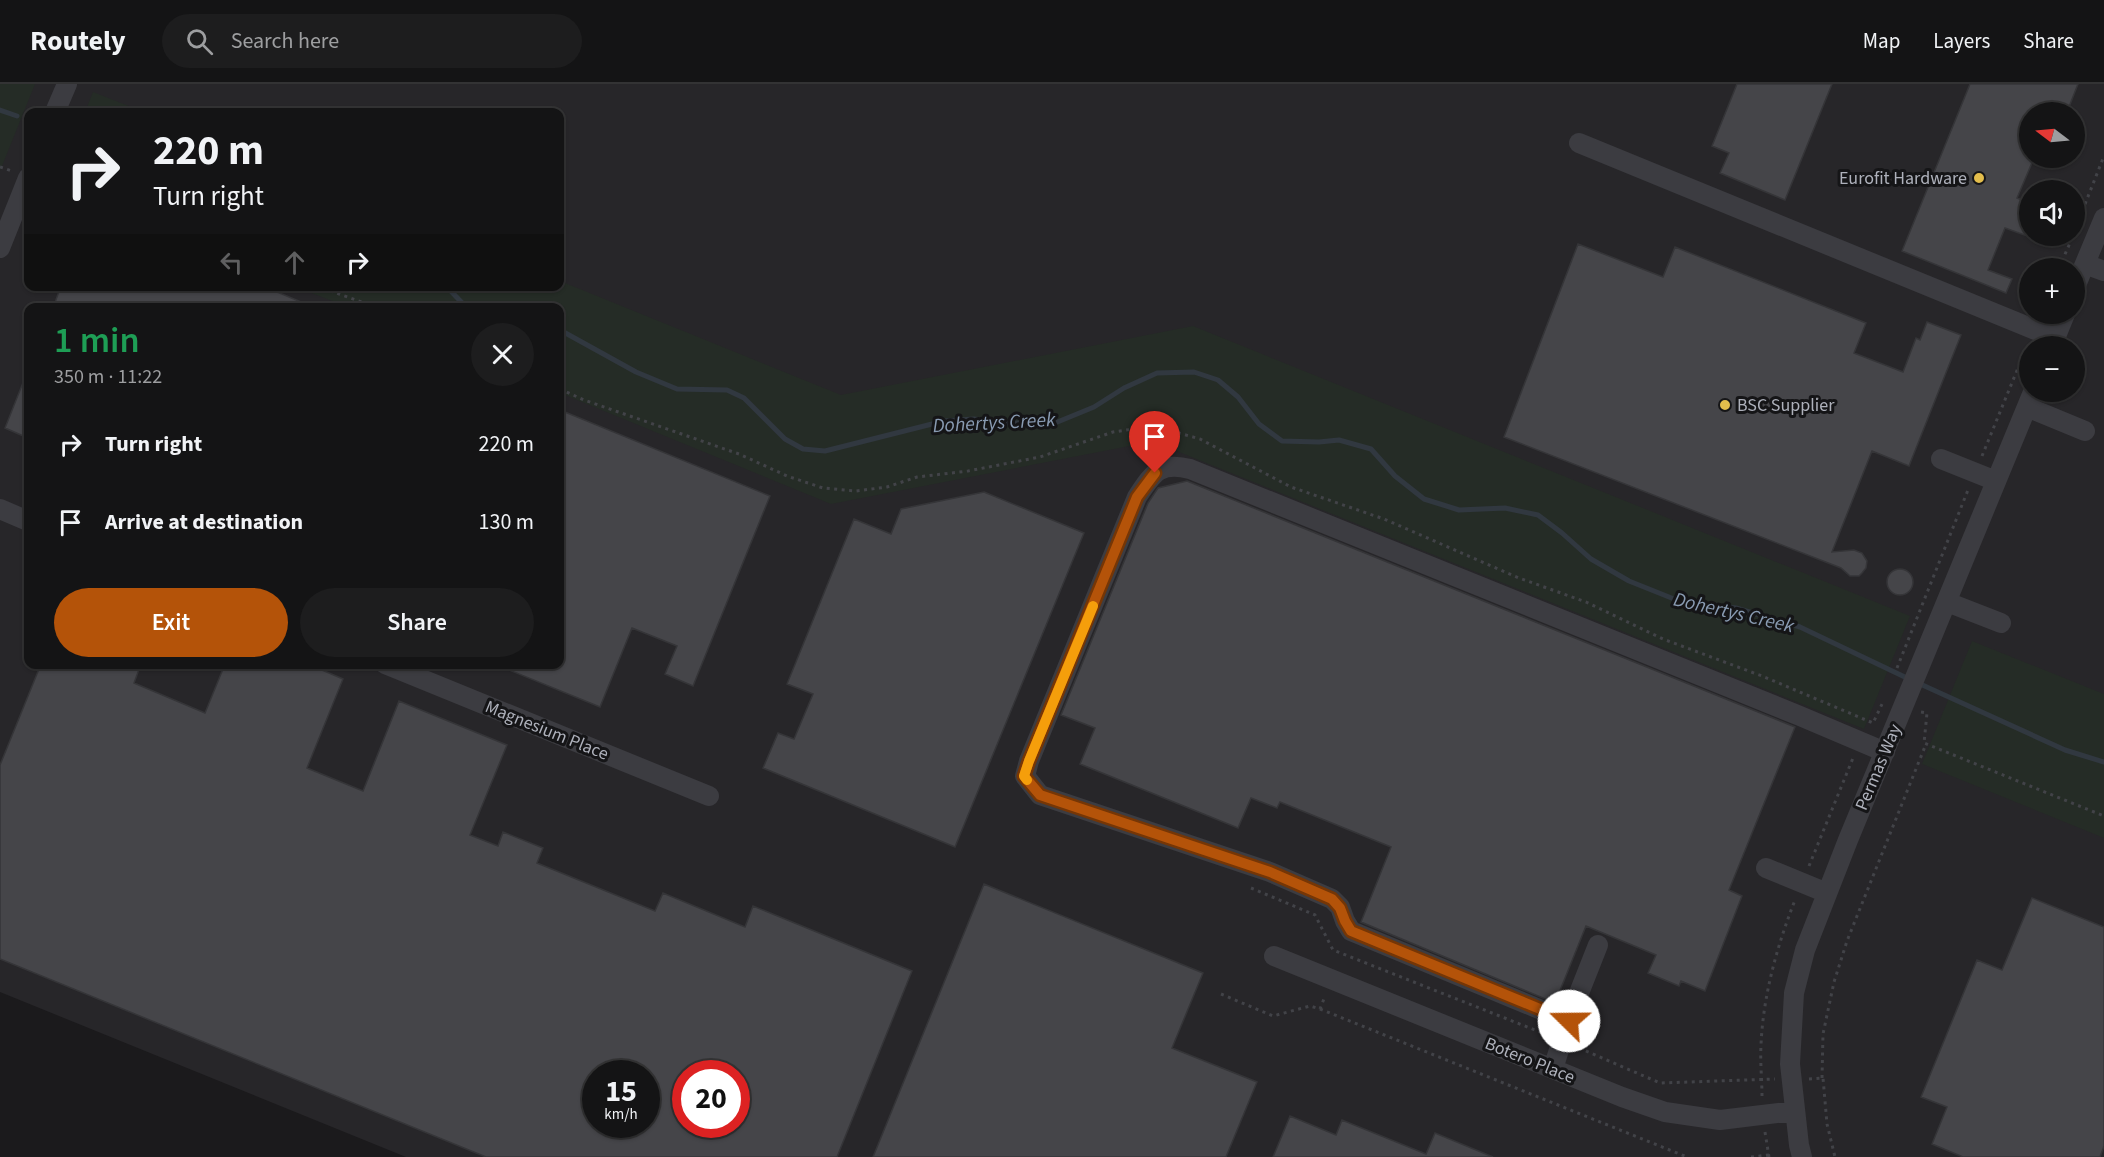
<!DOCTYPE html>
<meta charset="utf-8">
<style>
:root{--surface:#141415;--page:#1d1d1e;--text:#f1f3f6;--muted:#9d9ea0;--line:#333334;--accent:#b45309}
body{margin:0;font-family:"Source Sans 3",sans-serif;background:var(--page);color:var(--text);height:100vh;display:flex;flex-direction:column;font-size:22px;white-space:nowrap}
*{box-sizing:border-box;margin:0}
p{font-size:20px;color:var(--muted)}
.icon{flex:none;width:33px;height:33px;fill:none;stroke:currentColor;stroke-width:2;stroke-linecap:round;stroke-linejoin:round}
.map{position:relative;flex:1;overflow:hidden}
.sheet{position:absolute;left:24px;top:219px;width:540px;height:366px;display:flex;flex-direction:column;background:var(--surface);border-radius:12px;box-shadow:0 2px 4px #0004,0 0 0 2px var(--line)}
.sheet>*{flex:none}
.banner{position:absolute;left:24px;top:24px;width:540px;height:183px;border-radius:12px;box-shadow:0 2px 4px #0004,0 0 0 2px var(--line);background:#141415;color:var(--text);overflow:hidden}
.needle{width:39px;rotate:286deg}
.fabs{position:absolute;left:2019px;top:18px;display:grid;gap:12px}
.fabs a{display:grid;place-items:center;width:66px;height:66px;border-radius:50%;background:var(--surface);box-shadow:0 2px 4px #0004,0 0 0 2px var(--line);font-size:30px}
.speed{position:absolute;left:582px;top:976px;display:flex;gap:12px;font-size:30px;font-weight:700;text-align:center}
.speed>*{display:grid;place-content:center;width:78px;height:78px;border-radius:50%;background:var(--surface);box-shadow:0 2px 4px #0004,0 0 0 2px var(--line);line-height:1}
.speed small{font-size:15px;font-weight:400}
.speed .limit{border:9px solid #d22;background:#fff;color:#111}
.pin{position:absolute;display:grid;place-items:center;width:51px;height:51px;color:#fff;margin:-62px -26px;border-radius:50% 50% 50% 0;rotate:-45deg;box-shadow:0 0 6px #0007}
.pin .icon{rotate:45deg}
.me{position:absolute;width:66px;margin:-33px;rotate:292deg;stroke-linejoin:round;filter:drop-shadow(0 0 4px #0008)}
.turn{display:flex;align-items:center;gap:21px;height:126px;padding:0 30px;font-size:27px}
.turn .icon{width:78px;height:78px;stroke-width:2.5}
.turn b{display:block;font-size:42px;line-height:51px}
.lanes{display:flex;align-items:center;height:57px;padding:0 30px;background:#0003;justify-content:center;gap:30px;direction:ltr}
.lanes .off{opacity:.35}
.round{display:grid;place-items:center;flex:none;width:63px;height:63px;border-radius:32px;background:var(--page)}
.summary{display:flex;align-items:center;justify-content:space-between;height:102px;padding:0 30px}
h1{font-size:36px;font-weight:600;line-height:45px;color:#1e9e55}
.primary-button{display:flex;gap:12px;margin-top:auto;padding:12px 30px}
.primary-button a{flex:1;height:69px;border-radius:36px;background:var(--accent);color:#fff;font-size:24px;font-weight:600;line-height:69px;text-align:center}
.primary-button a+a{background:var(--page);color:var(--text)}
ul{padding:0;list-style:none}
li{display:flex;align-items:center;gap:18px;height:78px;padding:0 30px}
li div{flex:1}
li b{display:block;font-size:22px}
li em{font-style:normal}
header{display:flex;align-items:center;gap:36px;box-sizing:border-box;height:84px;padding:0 30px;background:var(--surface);border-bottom:2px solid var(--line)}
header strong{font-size:28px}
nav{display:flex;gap:33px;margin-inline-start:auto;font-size:21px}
.search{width:420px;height:54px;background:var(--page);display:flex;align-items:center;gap:15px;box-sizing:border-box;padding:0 21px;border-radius:33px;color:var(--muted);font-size:22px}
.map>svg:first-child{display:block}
.built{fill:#272629;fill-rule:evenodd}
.green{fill:#252c26}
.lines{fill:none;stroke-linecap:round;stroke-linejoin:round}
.stream{stroke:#313840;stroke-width:5}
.building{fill:#454549;stroke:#353538;stroke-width:1.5;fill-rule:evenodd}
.path{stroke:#424348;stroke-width:3;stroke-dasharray:3 4.5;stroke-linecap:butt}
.minor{stroke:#3c3c41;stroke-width:20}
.route-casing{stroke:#753606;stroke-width:15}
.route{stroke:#b45309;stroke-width:10}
.slow{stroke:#f59e0b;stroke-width:10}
.poi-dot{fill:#e3bd4c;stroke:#151517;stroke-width:2}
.labels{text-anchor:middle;stroke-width:6;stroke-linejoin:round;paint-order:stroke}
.poi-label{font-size:18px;fill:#aeb1bb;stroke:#151517;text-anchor:end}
.street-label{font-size:18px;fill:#aeb1bb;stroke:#151517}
.water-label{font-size:20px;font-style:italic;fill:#899bb2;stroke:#151517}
</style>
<header>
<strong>Routely</strong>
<div class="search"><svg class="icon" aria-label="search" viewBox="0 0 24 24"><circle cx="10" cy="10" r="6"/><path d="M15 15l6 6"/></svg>Search here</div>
<nav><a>Map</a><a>Layers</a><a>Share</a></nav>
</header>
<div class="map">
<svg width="2104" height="1073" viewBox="0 0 2104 1073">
<rect width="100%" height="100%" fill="#1b1a1c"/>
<path class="built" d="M0,0h2104v1073h-1698l-406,-165zM28,28h532v174h-532zM2030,28h44v46h-44zM2030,106h44v46h-44zM2030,184h44v46h-44zM28,224h532v356h-532zM2030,262h44v46h-44zM596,990h50v51h-50zM686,990h50v51h-50z"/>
<path class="green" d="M0,0h35l-35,87z
M93,8l51,20h-59z
M560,197l281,114 352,-69 717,290 -46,113 -717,-290 -2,4 -314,61 -271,-111v-85l-212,-1 -52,-20 264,-1z
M1972,557l132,53v144l-182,-74z"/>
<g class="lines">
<path class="stream" d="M0,26l17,6
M446,202l21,22
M560,246l76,42 41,17 50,1 17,8 41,41 18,10 22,2 119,-30 30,-2 32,4h49l39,-16 30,-19 33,-15 37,-1 24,8 20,17 21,27 23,17 37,1 20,-2 32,9 24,27 29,23 35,11 46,-2 33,7 24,18 29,26 38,22 50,20 57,7 64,19 109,52
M1918,599l147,67 39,12"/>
</g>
<path class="building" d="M1737,0h95l-47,116 -65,-27 9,-20 -17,-7z
M1970,0h108l-11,28 -13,-5 -3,5h-21v46h4l-17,40 13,5v34l-25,-9 -17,42 24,9 -6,14 -104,-42z
M1578,160l85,33 12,-30 191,76 -12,30 49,19 13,-34 4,2 7,-18 34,13 -52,131 -37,-15 -40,101 22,-2 8,3 5,8 -1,7 -4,5 -3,3h-9l-9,-8 -337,-131z
M61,202h202l50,21 -260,1z
M28,286v68l-23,-10z
M560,326l210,86 -77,190 -28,-12 12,-28 -45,-18 -32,79 -103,-42 63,-1z
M1187,397l608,246 -66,163 13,6 -37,95 -24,-10 -2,5 -31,-13 8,-18 -70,-29 -31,77 -194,-81 30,-75 -111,-45 -3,6 -26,-10 -13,30 -158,-64 15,-36 -34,-13 87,-212 10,-15z
M984,408l100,41 -129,314 -192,-79 15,-35 16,6 19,-45 -26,-10 67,-165 37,15 10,-25z
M1887 498a13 13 0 1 1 26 0a13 13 0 1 1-26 0Z
M41,580h100l-7,19 71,30 20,-49h83l35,15 -36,89 56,23 36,-90 108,44 -37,90 28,11 5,-14 40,16 -6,15 118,48 8,-18 82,34 8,-21 159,65 -75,186h-351l-486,-198v-194zM596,990h50v51h-50zM686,990h50v51h-50z
M984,800l219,89 -31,75 85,34 -31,75h-353z
M2032,814l72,29v219l-4,11h-137l-31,-13 15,-37 -26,-10 56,-137 25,10z
M1290,1032l46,19 6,-15 84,34 9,-21 58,24h-220z"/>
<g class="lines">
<path class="path" d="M0,83l12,4
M2074,148l30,-76
M2059,184l14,-32
M316,202l63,22
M560,305l24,11 155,54 48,22 36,12 33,3 31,-4 30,-10 51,-6 72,-14 73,-25 34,-5 14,1 39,11 91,48 93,32 135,59 67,24 77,37 99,37 111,47 10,-21
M1982,372l45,-110
M1897,584l71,-178
M1921,628l6,1 -3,30 180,73
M1809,782l44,-108
M1251,804l64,27 18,35 212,84
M1221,910l52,22 37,-10 10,3 5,-13
M1320,925l367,148
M1579,964l81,35 115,-4
M1822,994l1,-44 11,-52 13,-41 79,-197
M1809,995l14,-1 4,46 8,33
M1762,1012c0,-17 -2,-34 -1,-51 2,-49 16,-99 34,-145
M1765,1048l4,25
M1751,1073l18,-2"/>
<path class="minor" d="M55,28l12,-28
M1579,59l476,195
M0,164l28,-70
M2085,180l19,7
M2074,206l30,-72
M2052,262l13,-32
M2027,323l58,24
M1941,375l55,22
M0,425l28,12
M1947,518l54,21
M385,580l324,132
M1766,784l61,25
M1274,872l348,141 43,15 55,8 75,-9
M1568,937l30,-76
M1553,985l15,-48 -217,-90 -6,-10 -5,-14 -8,-8 -62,-27 -230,-77 -15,-19 4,-15 108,-264c16,-24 23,-36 53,-28l610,247 85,36
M1802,1073l-3,-12 -9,-81 4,-71 11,-43 43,-110 185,-448"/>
</g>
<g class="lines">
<defs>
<path id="route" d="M1155,389l-18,24 -108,264 -5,15 16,19 230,77 62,27 8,9 5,13 6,10 218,90"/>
</defs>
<use href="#route" class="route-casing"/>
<use href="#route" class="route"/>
<path class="slow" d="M1027,696l-3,-4 5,-15 64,-155"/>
</g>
<g class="poi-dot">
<circle cx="1979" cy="94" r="6"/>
<circle cx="1725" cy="321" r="6"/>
</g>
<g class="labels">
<g class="poi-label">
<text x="1967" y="100">Eurofit Hardware</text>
<text x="1737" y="327" text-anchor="start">BSC Supplier</text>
</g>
<g class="street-label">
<text transform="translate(547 646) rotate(22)" y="6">Magnesium Place</text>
<text transform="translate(1878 683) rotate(-67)" y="6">Permas Way</text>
<text transform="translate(1530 976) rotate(22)" y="6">Botero Place</text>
</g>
<g class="water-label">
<text transform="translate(994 338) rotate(-3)" y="7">Dohertys Creek</text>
<text transform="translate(1734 528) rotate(13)" y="7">Dohertys Creek</text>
</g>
</g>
</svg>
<div class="fabs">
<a><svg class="needle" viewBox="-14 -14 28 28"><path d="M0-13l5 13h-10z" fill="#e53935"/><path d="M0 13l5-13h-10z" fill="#9d9ea0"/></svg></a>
<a><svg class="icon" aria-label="sound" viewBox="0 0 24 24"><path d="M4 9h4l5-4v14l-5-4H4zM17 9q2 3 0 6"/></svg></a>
<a>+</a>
<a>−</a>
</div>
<div class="speed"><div>15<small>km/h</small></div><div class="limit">20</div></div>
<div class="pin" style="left:1155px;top:389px;background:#d93025"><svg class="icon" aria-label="arrive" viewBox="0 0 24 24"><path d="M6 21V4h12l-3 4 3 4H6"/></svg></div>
<svg class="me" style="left:1569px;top:937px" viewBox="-20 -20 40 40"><circle r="19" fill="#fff"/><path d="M0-13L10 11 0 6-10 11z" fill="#b45309"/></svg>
<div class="banner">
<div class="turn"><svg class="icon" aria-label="right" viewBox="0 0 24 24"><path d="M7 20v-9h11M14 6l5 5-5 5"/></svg><div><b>220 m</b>Turn right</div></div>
<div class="lanes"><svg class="icon off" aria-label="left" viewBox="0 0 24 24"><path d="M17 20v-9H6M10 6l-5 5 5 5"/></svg><svg class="icon off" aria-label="ahead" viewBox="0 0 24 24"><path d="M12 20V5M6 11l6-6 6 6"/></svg><svg class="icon" aria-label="right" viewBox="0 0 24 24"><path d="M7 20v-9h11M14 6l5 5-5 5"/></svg></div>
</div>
<section class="sheet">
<div class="summary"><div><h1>1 min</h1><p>350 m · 11:22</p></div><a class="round"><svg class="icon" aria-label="close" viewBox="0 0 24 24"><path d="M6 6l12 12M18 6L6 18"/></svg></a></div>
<ul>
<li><svg class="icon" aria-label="right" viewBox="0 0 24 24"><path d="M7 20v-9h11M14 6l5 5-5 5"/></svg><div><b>Turn right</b></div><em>220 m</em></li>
<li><svg class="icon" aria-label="arrive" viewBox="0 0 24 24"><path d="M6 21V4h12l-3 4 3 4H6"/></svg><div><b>Arrive at destination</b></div><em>130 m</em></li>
</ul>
<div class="primary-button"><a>Exit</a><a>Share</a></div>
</section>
</div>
